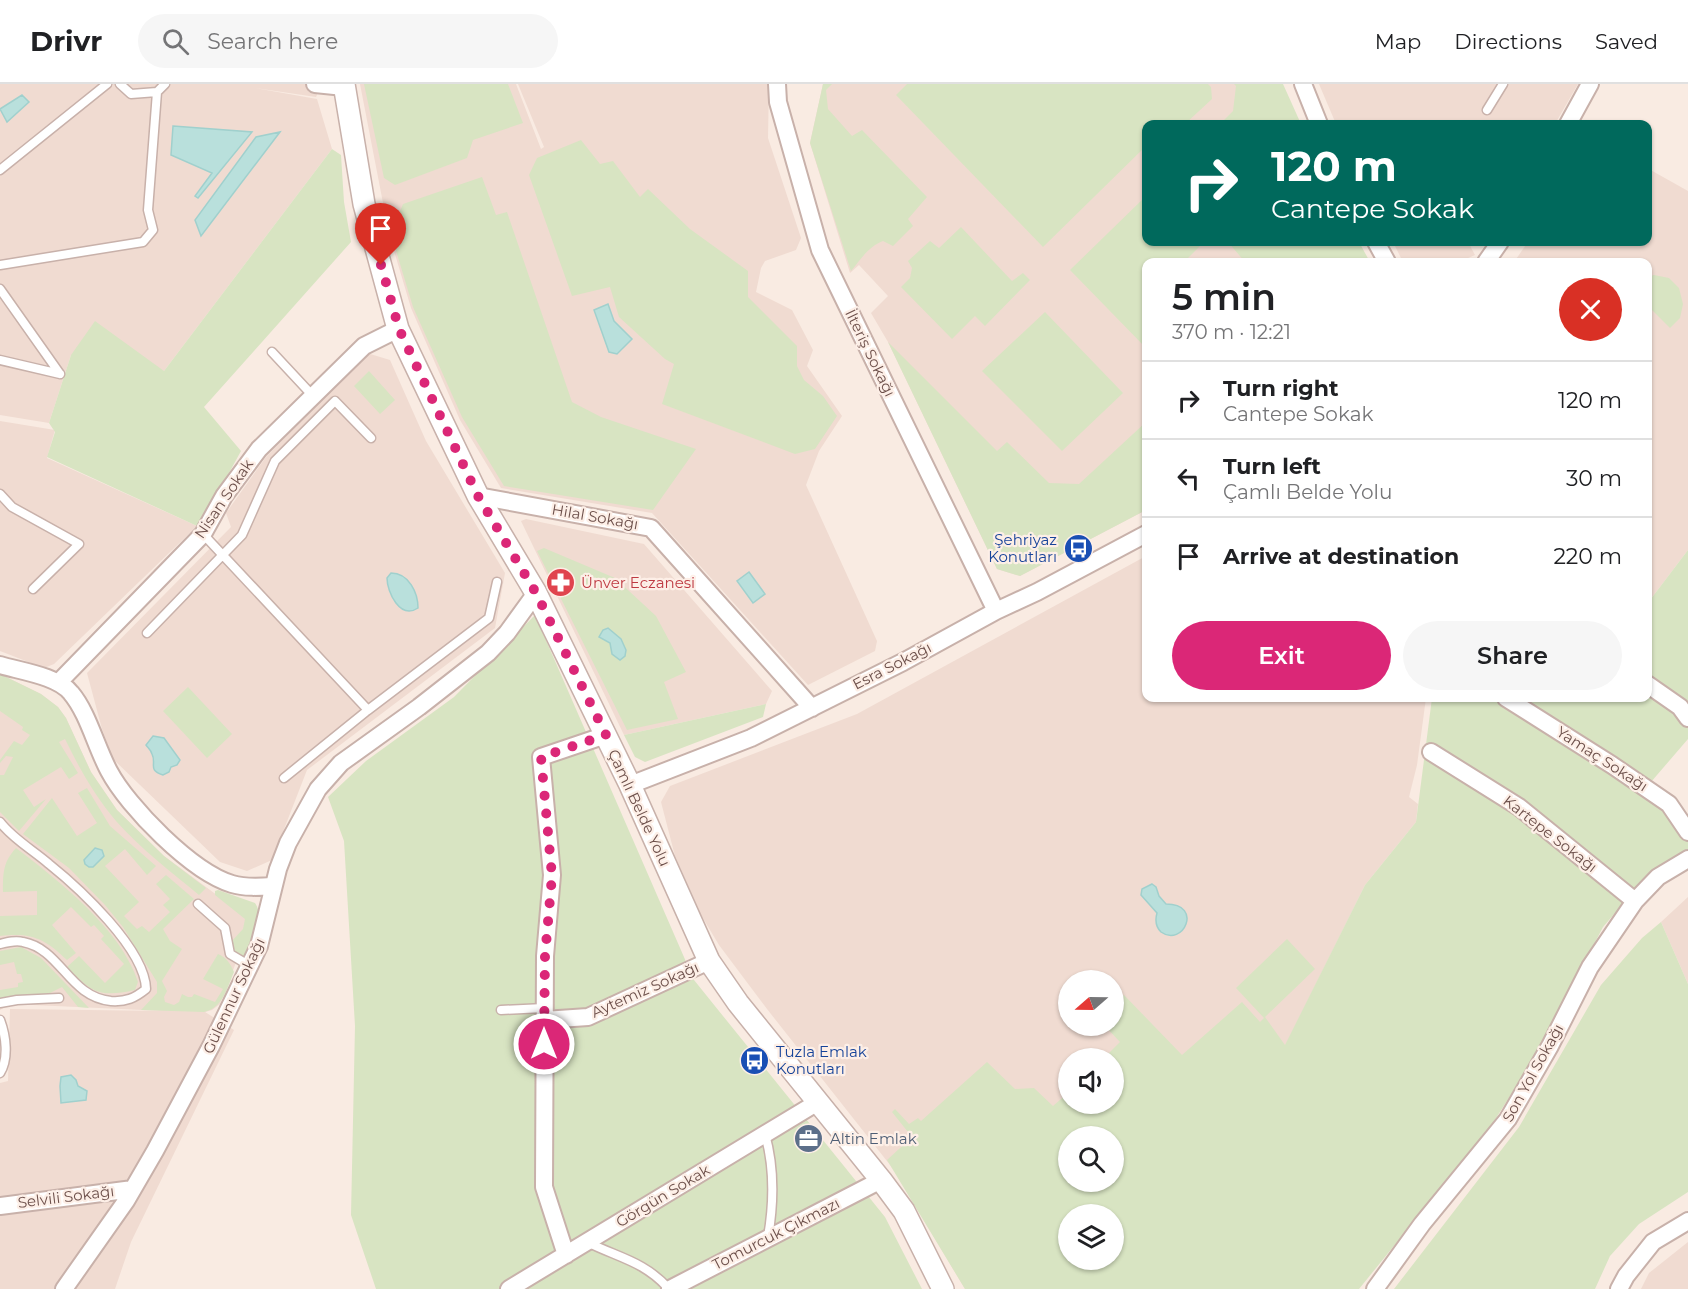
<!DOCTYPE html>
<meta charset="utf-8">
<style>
:root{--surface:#fff;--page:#f6f6f6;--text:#202124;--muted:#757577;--line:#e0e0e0;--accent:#db2777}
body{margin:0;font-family:Montserrat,sans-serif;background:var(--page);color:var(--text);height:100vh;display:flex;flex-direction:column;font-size:22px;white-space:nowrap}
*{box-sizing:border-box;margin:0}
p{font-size:20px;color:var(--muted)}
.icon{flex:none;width:33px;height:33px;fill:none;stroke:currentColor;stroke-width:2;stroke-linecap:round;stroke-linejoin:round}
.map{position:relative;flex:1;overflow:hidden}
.sheet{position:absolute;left:1142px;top:174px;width:510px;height:444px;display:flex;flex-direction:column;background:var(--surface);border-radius:12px;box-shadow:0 2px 4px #0004}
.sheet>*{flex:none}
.top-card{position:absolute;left:1142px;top:36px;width:510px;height:126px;border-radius:12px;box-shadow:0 2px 4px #0004;background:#00695c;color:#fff;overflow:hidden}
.needle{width:39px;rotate:250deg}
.fabs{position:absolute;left:1058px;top:886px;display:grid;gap:12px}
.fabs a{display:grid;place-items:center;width:66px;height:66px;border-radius:50%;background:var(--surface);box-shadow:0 2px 4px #0004;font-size:30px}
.pin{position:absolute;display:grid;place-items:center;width:51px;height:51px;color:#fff;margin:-62px -26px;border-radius:50% 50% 50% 0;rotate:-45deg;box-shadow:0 0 6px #0007}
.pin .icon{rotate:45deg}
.me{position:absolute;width:66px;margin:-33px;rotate:0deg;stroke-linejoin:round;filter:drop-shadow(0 0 4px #0008)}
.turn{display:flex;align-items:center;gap:21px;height:126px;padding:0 30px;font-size:27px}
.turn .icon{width:78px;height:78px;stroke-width:2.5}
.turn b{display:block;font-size:42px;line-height:51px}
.round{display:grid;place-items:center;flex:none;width:63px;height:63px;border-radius:32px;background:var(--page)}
.headline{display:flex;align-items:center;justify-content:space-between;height:102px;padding:0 30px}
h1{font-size:36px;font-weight:600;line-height:45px}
.primary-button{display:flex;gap:12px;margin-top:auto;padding:12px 30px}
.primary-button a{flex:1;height:69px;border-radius:36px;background:var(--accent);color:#fff;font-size:24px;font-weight:600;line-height:69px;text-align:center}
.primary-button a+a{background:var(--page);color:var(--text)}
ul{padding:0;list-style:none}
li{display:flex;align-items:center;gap:18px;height:78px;padding:0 30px;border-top:2px solid var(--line)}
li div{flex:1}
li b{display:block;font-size:22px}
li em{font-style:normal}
header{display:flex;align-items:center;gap:36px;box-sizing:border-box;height:84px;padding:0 30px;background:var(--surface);border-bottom:2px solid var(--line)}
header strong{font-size:28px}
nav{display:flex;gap:33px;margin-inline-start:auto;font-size:21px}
.search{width:420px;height:54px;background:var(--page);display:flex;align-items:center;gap:15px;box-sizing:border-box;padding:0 21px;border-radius:33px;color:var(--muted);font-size:22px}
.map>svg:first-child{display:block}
.residential{fill:#f0dbd1;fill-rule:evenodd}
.green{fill:#d8e4c2;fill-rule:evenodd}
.water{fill:#b9e0dc;stroke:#a0d0cd;stroke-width:1.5}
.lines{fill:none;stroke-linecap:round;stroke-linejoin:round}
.service-casing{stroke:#c8b1aa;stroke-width:11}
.minor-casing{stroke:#c8b1aa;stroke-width:20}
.tertiary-casing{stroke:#c8b1aa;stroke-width:24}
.service{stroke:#fff;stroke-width:8}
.minor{stroke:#fff;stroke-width:16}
.tertiary{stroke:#fff;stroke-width:21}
.route{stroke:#db2777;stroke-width:10;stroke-dasharray:0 18}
.labels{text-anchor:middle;stroke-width:4.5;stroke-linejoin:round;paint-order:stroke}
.street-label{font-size:15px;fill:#6d504b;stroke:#fdefe7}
.transit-label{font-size:15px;fill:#164399;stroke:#fdefe7;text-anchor:end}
.health-label{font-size:15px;fill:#be3a42;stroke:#fdefe7;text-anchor:start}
.service-label{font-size:15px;fill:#4e5e75;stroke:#fdefe7;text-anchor:start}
</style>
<header>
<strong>Drivr</strong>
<div class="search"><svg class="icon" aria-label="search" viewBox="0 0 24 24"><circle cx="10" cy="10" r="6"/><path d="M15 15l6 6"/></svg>Search here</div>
<nav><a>Map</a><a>Directions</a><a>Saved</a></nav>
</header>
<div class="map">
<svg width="1688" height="1205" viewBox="0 0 1688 1205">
<rect width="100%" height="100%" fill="#f9ebe2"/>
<path class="residential" d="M0,0h322l-6,13 -61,-9 62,11 15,50 -168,222 -93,-16 -22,68 -49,-8z
M360,0h156l25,65 3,-2 -26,-63h251l-1,54 33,100 -5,12 -31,11 -4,7 -5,24 36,18 21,40 -6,16 35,50 -23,35 -13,34 71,156 -2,10 -67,34 -156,-172 -151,-25 -41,-68 -49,-112 -22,-74z
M823,0h460l-2,40h-135v118h102l-2,20h-100v248l-126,66 -23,-7 -109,-227 -17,-29 17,-17 -29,-31 -9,8 -40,-130z
M1319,0h259l-23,40h-219z
M1647,84l41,23v359l-41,54v-342h-133l14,-20h119z
M1393,158h75l7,13 -16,7h-56z
M367,269l23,7 36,81 79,132 -10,55 -188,142 -35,90 -25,11 -27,-9 -107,-103 -11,-30 -15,-56 144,-146 -5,-14 40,-56z
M0,337l55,9 -8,28 150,68 -143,138 -10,4 -44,-17z
M526,435l118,25 128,147 -6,13 -142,31 -103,-214z
M1146,472v142h280l-9,67 -8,32 9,7 -2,18 -51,63 -119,240 -133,12h-45v45l-103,107 -71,-119 -127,-161 -48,-64 -18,-30 -26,-59 -14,-54 9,-16 187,-72zM1068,897h45v45h-45zM1068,975h45v45h-45z
M0,590l41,20 17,13 8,11 25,54 26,38 47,46 88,65 -32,83 -8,6 -7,2 29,18 -103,212 -16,47h-115v-206l8,-2 2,-72 155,2 -154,-7 -11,6z
M1688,813v87l-27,-62z
M1688,1158v47h-47l8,-16z"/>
<path class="green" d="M364,0h144l15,39 -50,17 -6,18 -72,27 -11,-7z
M823,0h9l-6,6 2,19 24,27 10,-6 65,67 -19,22 5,7 -20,20 -10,-5c-14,5 -22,18 -32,30l-41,-128z
M907,0h301l3,3 1,12 -27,25h-39v22l-103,101 -147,-152z
M1234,0h49l18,40h-81l13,-13 3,-25z
M581,56l19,24 13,-3 27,36 8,-8 42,40 58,42v26l49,49v20l7,14 19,16 14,20 -22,33 -20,5 -133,-50 12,-40 -9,-5 -46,-42 -9,-30 -38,9 -43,-121 8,-17z
M332,65l9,6 3,47 7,40 -147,165 37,44 -36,66 -8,9 -150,-69 8,-25 -6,-9 22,-68 24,-34 69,50z
M482,93l14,38 11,-3 65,190 29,15 95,32 -43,61 -149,-24 -42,-69 -49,-110 -22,-73 12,-30z
M1146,112v46h58l-20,20h-38v86l-76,-78z
M961,143l51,54 11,-8 7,7 -45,46 -10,-10 -23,23 -51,-52 9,-9 2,-10 -4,-7 22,-20 9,7z
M1228,158h131l11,20h-125z
M1654,191l15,3 10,10 4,16 -3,14 -10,10 -23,-23v-28z
M1045,228l78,81 -61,58 -80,-80z
M888,258l109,109 10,-9 42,41 30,1 67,-62v88l-126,66 -23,-7z
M369,287l26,29 -15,14 -26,-28z
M544,464l71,30 41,38 30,56 -22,10 14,37 -51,11 -90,-179z
M1688,466v189l-37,43 37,37v31l-37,21 -48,56 -67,128 -45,71 -132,163h-394l-78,-129 25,-23 -20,-25 3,-3 14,15 9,-6 3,3 66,-59 28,27 19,-1 19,18 15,-13v11h45v-45h-10l17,-17 -15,-16h8v-19l11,-12 58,60 60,-53 18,20 4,-4 -28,-30 51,-49 28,30 -50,48 20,28 80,-160 51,-63 16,-124h215v-94zM1068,1053h45v45h-45zM1068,1131h45v45h-45z
M535,531l159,365 191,237 37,72h-546l-25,-74 4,-189 -11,-185 -16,-44 38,-36 88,-64z
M0,590l41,20 17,13 8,11 25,54 26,38 47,46 42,32 -7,7c-29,-24 -58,-46 -83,-74 -21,-25 -37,-53 -51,-82l-6,3 19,31 -9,6 -8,-12 -38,23 11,17 12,-8 -27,32 -19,-19v-37h4l9,-18 -7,-1 -6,7v-3l14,-19 8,4 8,-10 -8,-5 1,-3 -23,-16z
M188,603l44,47 -25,24 -44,-47z
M766,620l-3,13 -118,45 -10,-5 -11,-22z
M87,704l23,38 46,40 -9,9 -22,-26 -20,17 34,36 -15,14 13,13 5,-3 7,6 21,-20 -7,-7 7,-6 -14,-15 10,-9 28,24 -31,30 7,12 12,8 -20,32 5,10 -3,6 1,5 9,3 5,-3 3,-8 6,3h4l2,-3 21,8 8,-13 -20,-10 15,-25c9,4 12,9 16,18 -7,16 -11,36 -30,40l-63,-2 16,-17v-11l-34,-55 -18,-22 -36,-37 -46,-34 29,-36 25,38 20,-13 -19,-30z
M16,764c43,33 105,81 122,134l-3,8c-36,8 -44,2 -68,-23l12,-11 26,27 19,-19 -23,-25 3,-3 -10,-11 -3,2 -20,-20 -19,18 24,28 -9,7c-22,-21 -35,-28 -67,-24v-20l37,-1v-24l-34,1c0,-19 0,-30 13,-44z
M218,806l37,13c11,15 -2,43 -13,55l-5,-3 -6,-13 12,-13 2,-10 -30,-24v-4z
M1661,838l27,62v208l-49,32 -29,32 -15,33h-201l125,-162 82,-142 41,-47z
M21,863l20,11 48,50 -11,-1 -16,-20 -20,10 -27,-1 -15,2v-8l18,-3v-4l5,-1 -2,-8h-4l-3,-12 -14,3v-14z"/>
<path class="water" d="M22,11l7,7 -22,20 -7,-13z
M173,42l79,6 -54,66 -3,-2 17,-23 -41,-18z
M280,48l-79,104 -6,-16 61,-83z
M608,220l6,17 18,18 -15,15 -8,-2 -15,-42z
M749,488l16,22 -12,9 -16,-22z
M391,489c18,0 27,20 27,35 -18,12 -31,-16 -31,-30z
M608,544l13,11 5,11 -1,6 -5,4 -8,-6 -2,-11 -11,-6 4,-7z
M153,652l11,2 16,22 -3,5 -6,2 -2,5 -6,3c-16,-5 -6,-11 -11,-21 -1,-4 -4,-6 -6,-9z
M95,764l7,2 2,6 -11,11h-4l-4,-3 -1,-4z
M1152,800l4,3 3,9 7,8c38,0 17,44 -5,28 -5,-5 -6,-12 -4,-19l-16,-18 1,-6z
M71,991l5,5 2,6 9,5 -1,9 -25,3 -1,-17 1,-9z"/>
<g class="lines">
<defs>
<path id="service" d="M120,0l11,10 26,-2 8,-8
M1487,26l16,-26
M0,86l107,-86
M0,181l143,-23 10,-12 -5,-20 9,-118
M0,205l60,85
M272,268l41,44
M0,276l60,14
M0,410l12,13 67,37 -46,45
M203,450l165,176
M147,549l95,-98 33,-74 60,-60 36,37
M284,694l84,-68 121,-92 8,-36
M0,738c13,17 33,28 49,42 30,24 96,85 97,125 -11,9 -20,13 -35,12 -42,-4 -50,-52 -88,-59 -7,-2 -15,0 -23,2
M198,820l27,24 5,26 20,12
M0,919l17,-3 42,-2
M501,926l43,-2
M0,989c9,-15 6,-37 0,-53
M765,1050c10,35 9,68 3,103
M587,1158c32,16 57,19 82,47"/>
<path id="minor" d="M315,0l29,3
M777,0l1,18 42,148 176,361
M1303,0l16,40
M1568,40l22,-40
M1376,158l11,20
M1486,178l14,-20
M478,412l173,32 161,180
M0,581c20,6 58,11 71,28 17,20 25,54 38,78 19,36 83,101 123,113 13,4 27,3 40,2
M59,598l144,-148 21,-38 35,-47 105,-103 34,-17
M1647,600l33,23 8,11
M1506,614l106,67 57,39 19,28
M1431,668l88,55 116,94
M630,701l121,-47 152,-76 93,-51 41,-19 109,-58
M544,936l44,-3 121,-56
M0,1122l133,-17
M566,1171l-22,-68 1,-231 7,-81 -11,-118 65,-22
M64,1205l62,-88 29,-50 56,-105 48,-100 19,-77 10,-26 30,-54 23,-26 78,-56 69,-54 19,-20 29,-40
M509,1205l309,-187
M670,1205l211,-109
M1375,1205l47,-65 86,-105 42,-73 40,-79 45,-66 23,-24 30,-18
M1619,1205l7,-13 27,-34 35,-21"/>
<path id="tertiary" d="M344,0l20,120 34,125 80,167 58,97 94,192 79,176 29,42 143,177 23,31 39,78"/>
</defs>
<use href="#service" class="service-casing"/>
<use href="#minor" class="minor-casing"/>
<use href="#tertiary" class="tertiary-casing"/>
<use href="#service" class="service"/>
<use href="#minor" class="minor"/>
<use href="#tertiary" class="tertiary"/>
</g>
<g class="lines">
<path class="route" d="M381,181l18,64 79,167 58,97 70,142 -65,22 11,119 -7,80 -1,88"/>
</g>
<defs>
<symbol id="bus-disc" viewBox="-11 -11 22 22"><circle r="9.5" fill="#1a4fb4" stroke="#fdefe7"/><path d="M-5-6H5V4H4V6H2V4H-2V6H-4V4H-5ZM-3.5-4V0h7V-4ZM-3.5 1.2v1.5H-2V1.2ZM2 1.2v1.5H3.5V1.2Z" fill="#fff"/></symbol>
<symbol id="pharmacy-disc" viewBox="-11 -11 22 22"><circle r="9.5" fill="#e0444e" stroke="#fdefe7"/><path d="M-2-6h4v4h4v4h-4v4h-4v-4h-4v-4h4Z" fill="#fff"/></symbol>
<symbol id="office-disc" viewBox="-11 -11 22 22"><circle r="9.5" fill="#5c6f8a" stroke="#fdefe7"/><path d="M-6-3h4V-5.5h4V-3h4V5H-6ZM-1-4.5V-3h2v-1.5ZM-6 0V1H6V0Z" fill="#fff"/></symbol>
</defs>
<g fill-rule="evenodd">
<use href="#bus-disc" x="1062" y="448" width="33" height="33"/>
<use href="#pharmacy-disc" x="544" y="482" width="33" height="33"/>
<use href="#bus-disc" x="738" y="960" width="33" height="33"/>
<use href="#office-disc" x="792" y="1038" width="33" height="33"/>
</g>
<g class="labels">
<g class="street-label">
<text transform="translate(870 269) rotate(64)" y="5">İlteriş Sokağı</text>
<text transform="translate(224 415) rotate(-56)" y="5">Nisan Sokak</text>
<text transform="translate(595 433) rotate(10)" y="5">Hilal Sokağı</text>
<text transform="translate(892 582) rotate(-27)" y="5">Esra Sokağı</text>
<text transform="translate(1602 675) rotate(33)" y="5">Yamaç Sokağı</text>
<text transform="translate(639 724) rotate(65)" y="5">Çamlı Belde Yolu</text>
<text transform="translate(1550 750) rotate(38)" y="5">Kartepe Sokağı</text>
<text transform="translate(645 906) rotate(-24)" y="5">Aytemiz Sokağı</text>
<text transform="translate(234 912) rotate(-65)" y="5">Gülennur Sokağı</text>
<text transform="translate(1533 989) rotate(-61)" y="5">Son Yol Sokağı</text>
<text transform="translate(663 1112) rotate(-31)" y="5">Görgün Sokak</text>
<text transform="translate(66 1113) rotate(-7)" y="5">Selvili Sokağı</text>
<text transform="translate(776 1150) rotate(-27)" y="5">Tomurcuk Çıkmazı</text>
</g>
<g class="transit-label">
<text x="1057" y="461">Şehriyaz<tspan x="1057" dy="17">Konutları</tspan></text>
<text x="776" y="973" text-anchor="start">Tuzla Emlak<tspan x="776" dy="17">Konutları</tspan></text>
</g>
<g class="health-label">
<text x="581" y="504">Ünver Eczanesi</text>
</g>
<g class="service-label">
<text x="830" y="1060">Altin Emlak</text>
</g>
</g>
</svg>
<div class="fabs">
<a><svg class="needle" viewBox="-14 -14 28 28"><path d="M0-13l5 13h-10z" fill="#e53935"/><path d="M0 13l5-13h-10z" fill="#757577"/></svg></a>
<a><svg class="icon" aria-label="sound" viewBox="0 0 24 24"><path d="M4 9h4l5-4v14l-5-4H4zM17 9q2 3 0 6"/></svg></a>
<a><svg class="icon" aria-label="search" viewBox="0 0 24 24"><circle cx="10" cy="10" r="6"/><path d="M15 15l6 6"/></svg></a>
<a><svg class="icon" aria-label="layers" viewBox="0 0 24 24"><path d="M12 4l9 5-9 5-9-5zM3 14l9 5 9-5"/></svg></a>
</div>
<div class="pin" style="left:381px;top:181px;background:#d93025"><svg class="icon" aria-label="arrive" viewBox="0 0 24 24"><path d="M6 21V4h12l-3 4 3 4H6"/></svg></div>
<svg class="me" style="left:544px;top:960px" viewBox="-20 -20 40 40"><circle r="17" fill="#db2777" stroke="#fff" stroke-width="3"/><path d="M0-11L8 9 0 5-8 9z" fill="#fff"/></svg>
<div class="top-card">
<div class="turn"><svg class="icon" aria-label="right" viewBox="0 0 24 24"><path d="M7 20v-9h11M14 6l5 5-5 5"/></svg><div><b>120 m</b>Cantepe Sokak</div></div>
</div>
<section class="sheet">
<div class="headline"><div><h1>5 min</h1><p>370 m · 12:21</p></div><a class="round" style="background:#d93025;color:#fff"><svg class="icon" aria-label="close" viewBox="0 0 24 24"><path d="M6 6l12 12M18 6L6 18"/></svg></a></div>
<ul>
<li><svg class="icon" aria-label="right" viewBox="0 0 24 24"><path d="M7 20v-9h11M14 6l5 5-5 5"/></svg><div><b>Turn right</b><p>Cantepe Sokak</p></div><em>120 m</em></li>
<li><svg class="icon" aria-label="left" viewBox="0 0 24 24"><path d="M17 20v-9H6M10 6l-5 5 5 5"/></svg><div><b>Turn left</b><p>Çamlı Belde Yolu</p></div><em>30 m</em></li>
<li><svg class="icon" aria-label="arrive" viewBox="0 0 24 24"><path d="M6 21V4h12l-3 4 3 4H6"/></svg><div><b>Arrive at destination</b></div><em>220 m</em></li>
</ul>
<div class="primary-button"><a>Exit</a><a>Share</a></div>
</section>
</div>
